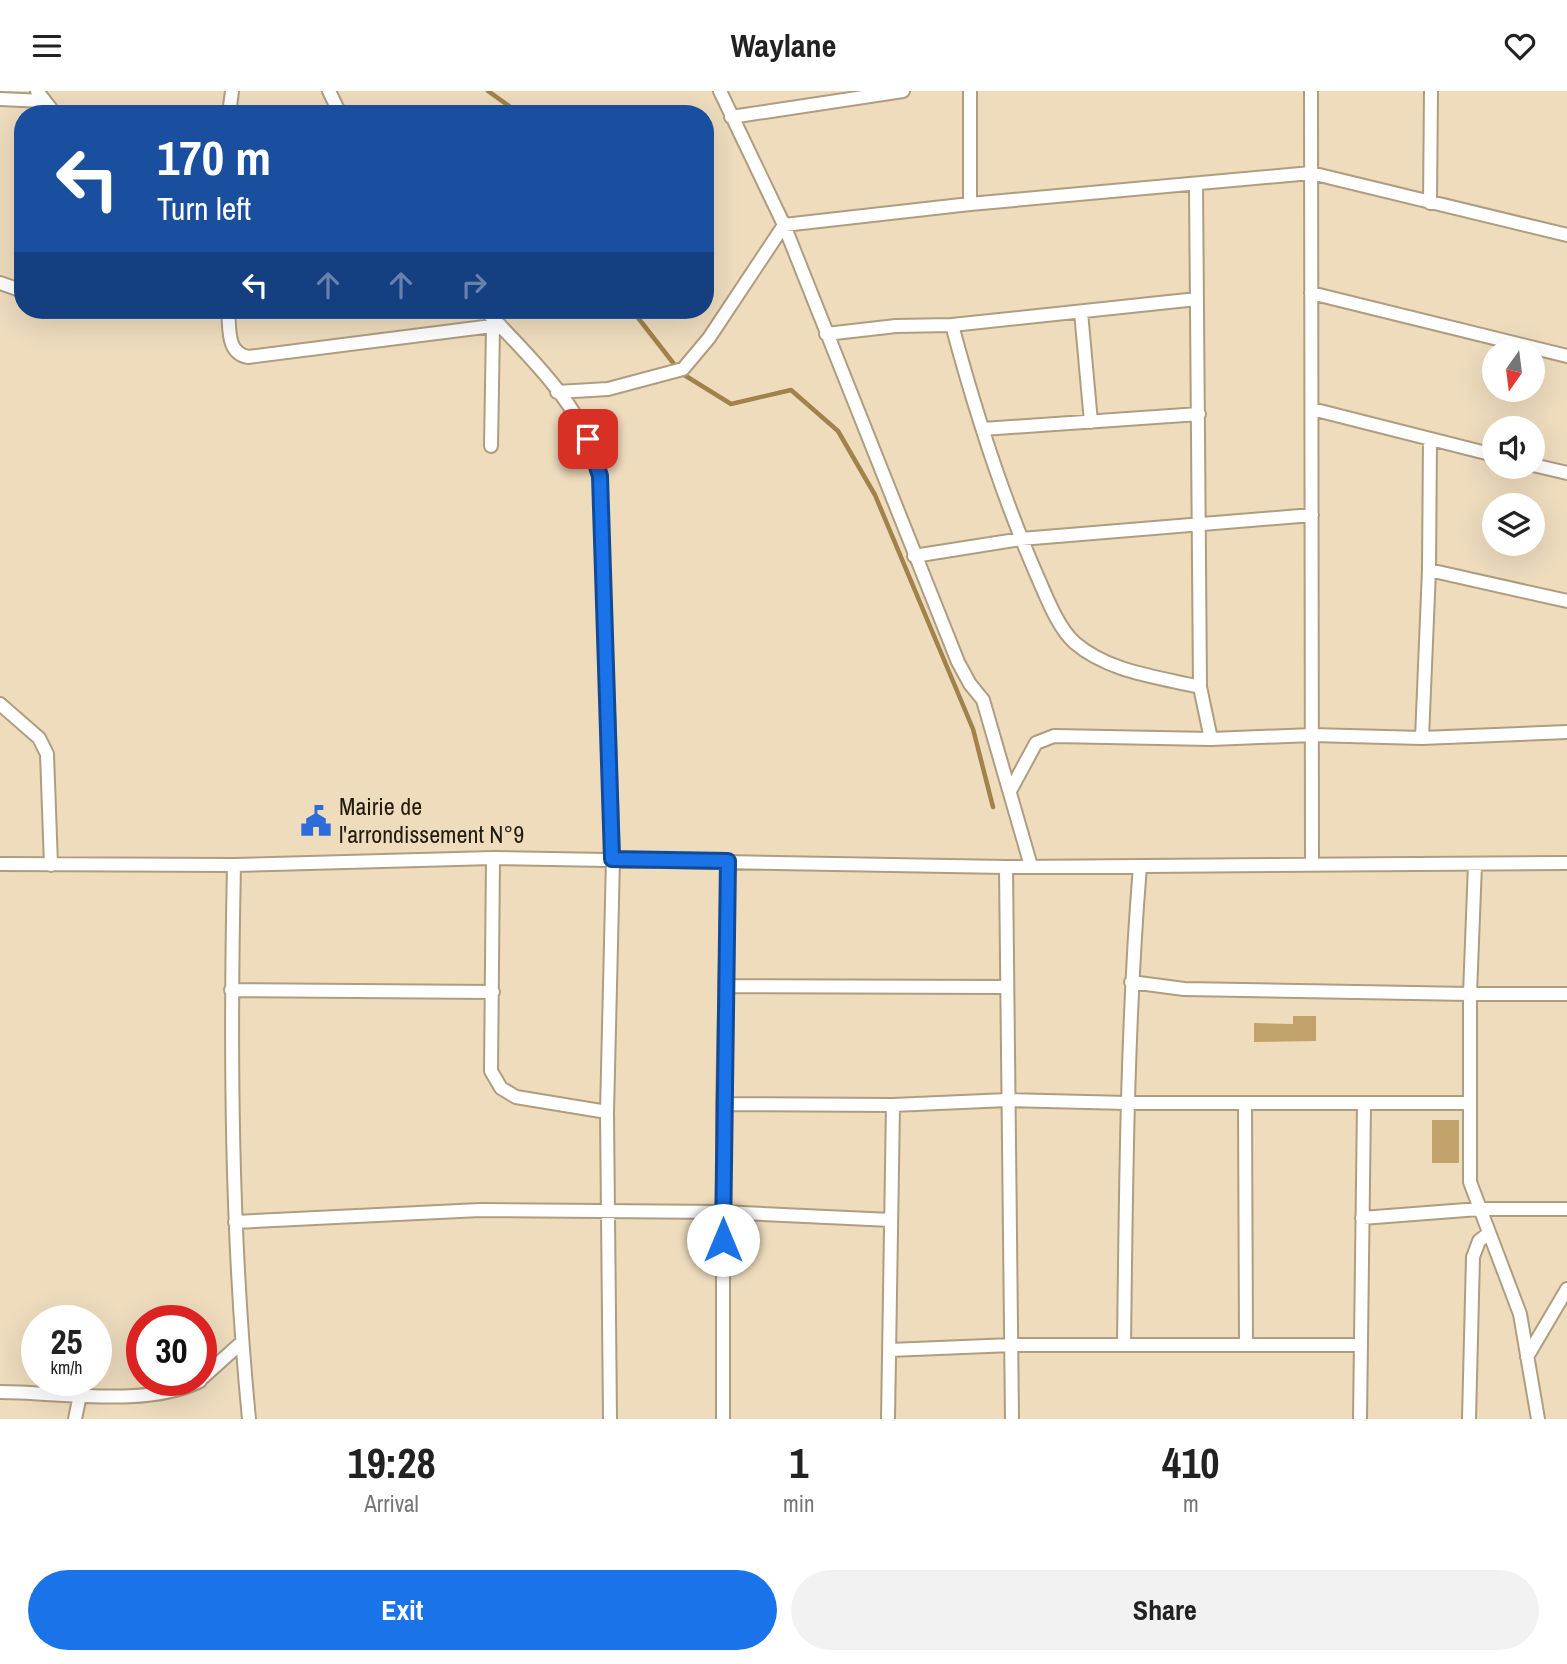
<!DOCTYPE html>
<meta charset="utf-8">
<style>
:root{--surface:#fff;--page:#f2f2f2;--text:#222;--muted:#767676;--accent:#1a73e8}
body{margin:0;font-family:"Archivo Narrow",sans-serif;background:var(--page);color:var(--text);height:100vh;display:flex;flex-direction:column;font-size:26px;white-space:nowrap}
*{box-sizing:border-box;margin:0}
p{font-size:23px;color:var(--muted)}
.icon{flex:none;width:38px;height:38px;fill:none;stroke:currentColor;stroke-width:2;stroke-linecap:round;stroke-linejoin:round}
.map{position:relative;height:1328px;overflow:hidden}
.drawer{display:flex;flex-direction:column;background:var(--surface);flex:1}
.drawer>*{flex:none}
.top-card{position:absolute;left:14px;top:14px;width:700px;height:214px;border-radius:28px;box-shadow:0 7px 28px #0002;background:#1a4fa0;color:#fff;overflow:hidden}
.needle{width:46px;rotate:194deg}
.fabs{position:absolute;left:1482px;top:248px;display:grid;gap:14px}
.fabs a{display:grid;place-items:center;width:63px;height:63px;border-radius:50%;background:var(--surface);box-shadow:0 7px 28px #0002;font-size:35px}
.speed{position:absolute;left:21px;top:1214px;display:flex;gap:14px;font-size:35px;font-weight:700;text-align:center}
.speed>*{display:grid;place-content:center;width:91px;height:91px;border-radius:50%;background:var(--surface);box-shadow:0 7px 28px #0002;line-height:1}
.speed small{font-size:18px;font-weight:400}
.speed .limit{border:10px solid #d22;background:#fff;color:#111}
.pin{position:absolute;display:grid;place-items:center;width:60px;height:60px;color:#fff;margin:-30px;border-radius:14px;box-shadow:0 4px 10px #0006}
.me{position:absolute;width:77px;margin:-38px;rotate:0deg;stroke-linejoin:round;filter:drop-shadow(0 0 5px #0008)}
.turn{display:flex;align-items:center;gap:24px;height:147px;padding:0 28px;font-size:32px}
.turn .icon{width:91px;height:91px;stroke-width:2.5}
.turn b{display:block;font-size:49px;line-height:60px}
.lanes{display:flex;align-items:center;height:66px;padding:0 28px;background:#0003;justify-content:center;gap:35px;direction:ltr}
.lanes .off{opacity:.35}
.eta{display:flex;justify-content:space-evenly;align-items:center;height:119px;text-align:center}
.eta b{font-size:42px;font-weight:700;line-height:49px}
.button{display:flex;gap:14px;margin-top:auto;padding:14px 28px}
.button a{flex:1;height:80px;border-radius:42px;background:var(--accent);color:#fff;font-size:28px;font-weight:700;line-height:80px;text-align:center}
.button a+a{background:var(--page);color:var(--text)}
header{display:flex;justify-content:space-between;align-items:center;height:91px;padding:0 28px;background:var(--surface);font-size:32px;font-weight:700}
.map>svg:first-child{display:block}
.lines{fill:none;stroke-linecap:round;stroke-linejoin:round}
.stream{stroke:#a1824b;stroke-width:4.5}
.building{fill:#c1a26a}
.minor-casing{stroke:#af9d80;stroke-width:16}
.minor{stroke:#fff;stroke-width:12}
.route-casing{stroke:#114b97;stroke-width:18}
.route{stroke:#1a73e8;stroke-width:12}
.labels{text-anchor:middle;stroke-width:6;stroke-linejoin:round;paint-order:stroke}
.poi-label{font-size:24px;fill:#221b10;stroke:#eedcbd;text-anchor:start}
</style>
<header><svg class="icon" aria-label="menu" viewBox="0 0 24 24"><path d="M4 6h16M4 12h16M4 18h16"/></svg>Waylane<svg class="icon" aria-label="heart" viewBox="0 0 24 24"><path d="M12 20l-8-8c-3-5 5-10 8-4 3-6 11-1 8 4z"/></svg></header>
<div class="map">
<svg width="1567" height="1328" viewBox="0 0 1567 1328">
<rect width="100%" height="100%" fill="#eedcbd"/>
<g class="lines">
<path class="stream" d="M488,0l32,23
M632,219l49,63 50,31 60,-14 47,41 37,64 98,234 20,78"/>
</g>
<path class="building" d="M1293,925h23v25l-62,1v-19l39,1z
M1432,1029h27v43h-27z"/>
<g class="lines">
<defs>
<path id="minor" d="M37,0l18,23
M329,0l11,23
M720,0l64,134 174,437 12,22 13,16 48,166
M970,0v113
M1311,0l1,774
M0,8l43,2
M229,23l3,-23
M731,26l172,-26
M1196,93l4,503 11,52
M1430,112l1,-112
M0,192l23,8
M1311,202l256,63
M228,219c2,18 -2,43 20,47l252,-32
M485,219c43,45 104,102 115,166l13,383 -6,253 3,307
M1081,221l10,110
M952,234c23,86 50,171 86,253 9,20 20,50 37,65 34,29 83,34 125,44
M826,243l70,-8 56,-1 245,-26
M557,301l51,-3 75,-20 26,-31 75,-113 186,-21 341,-31 256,62
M1312,318l182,46
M983,338l216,-15
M491,355l2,-119
M1533,374l34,8
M914,465l107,-17 291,-24
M1429,479l138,31
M0,613l39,34 8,16 4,111
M1422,647l7,-168 1,-131
M1010,700l26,-48 18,-7 157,3 101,-4 110,3 145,-6
M493,767l-2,213 10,17 15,9 91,15
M0,773l234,1 259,-7 513,9 561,-4
M1475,773l-5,130h97
M234,774c-4,185 -3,370 15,554
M1140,775c-13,159 -14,319 -16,479h237
M1006,776l6,552
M1131,891l53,7 286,5v188l50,132 18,105
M726,895l279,1
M231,899l262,2
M723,1013l170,1 115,-5 119,3h343
M1245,1013l1,241
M1362,1127l117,-9h88
M235,1131l245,-12 242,2 169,8
M890,1259l122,-5h112
M1527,1266l40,-68
M201,1288l40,-36
M0,1301c59,0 146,16 200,-11
M75,1328l5,-24
M723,1328v-315l5,-243
M888,1328l5,-314
M1360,1328l4,-315
M1469,1328l4,-162 6,-16 10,-8"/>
</defs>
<use href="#minor" class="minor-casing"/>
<use href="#minor" class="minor"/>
</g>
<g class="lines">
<defs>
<path id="route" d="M588,348l12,37 12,383 116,2 -5,379"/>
</defs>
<use href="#route" class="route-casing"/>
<use href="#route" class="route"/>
</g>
<defs>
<symbol id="civic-bare" viewBox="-9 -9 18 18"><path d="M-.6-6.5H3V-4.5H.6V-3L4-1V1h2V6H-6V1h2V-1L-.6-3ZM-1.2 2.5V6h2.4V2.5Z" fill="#2e6cd9" stroke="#eedcbd" stroke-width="2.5" paint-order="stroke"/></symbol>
</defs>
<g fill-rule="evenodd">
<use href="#civic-bare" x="294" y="708" width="44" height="44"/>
</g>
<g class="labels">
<g class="poi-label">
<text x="339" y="724">Mairie de<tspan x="339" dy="28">l'arrondissement N°9</tspan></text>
</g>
</g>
</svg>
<div class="fabs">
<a><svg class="needle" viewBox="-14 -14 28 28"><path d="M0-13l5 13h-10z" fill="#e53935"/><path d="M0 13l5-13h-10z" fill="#767676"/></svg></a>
<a><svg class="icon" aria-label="sound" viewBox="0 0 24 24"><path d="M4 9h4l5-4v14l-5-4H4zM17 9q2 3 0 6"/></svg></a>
<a><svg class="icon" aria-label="layers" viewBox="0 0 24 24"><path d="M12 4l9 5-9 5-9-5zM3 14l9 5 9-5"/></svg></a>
</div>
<div class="speed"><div>25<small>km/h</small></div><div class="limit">30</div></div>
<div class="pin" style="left:588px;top:348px;background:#d93025"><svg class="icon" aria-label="arrive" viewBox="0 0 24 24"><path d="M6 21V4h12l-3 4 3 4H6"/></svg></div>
<svg class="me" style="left:723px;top:1149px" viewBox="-20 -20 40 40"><circle r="19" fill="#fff"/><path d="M0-13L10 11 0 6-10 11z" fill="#1a73e8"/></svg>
<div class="top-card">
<div class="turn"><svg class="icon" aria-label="left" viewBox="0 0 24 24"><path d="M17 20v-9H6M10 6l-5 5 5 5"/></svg><div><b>170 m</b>Turn left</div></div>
<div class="lanes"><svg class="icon" aria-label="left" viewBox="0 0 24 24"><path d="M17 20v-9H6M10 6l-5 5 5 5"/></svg><svg class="icon off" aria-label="ahead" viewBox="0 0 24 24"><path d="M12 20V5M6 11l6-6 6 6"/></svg><svg class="icon off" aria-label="ahead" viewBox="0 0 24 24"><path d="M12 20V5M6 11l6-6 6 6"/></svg><svg class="icon off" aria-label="right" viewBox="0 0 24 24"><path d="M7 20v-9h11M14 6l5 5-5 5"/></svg></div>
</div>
</div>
<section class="drawer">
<div class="eta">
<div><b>19:28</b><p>Arrival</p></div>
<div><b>1</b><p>min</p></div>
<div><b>410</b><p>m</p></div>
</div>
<div class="button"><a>Exit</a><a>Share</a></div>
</section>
